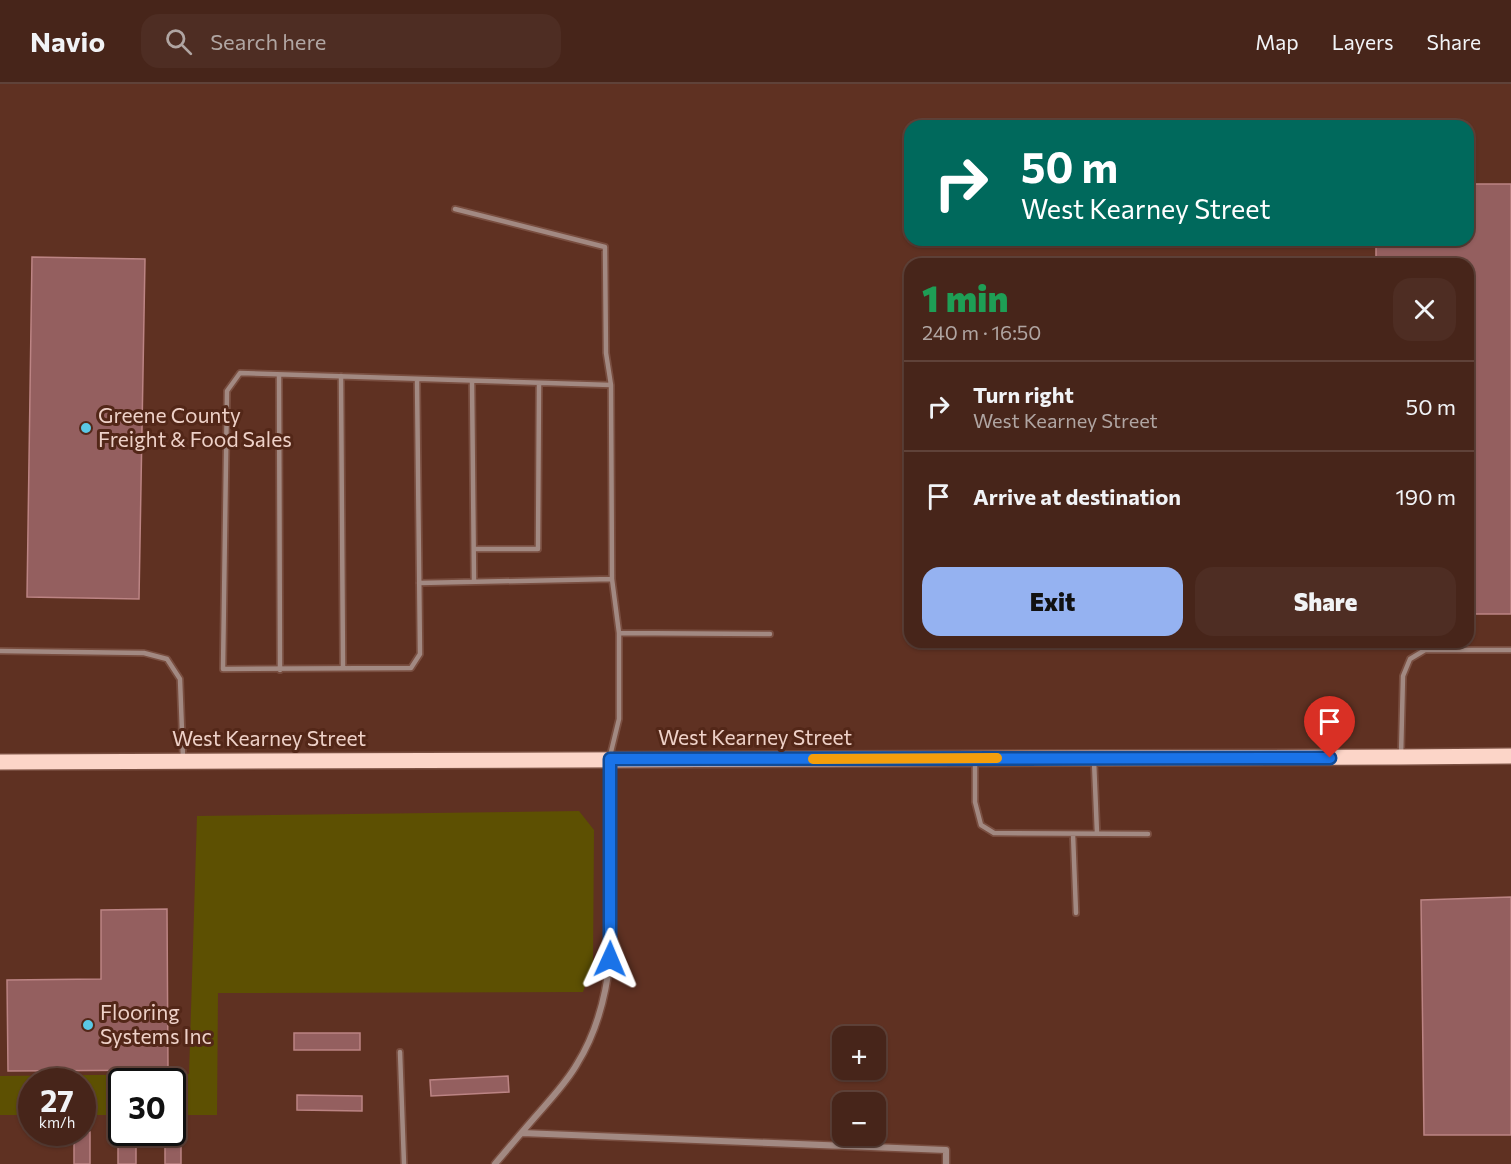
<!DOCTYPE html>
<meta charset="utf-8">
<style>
:root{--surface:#47251a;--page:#4e2d23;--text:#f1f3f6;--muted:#b0a5a2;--line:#5f4239;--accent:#95b2f1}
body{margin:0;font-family:Commissioner,sans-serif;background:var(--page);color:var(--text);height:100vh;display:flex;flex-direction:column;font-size:22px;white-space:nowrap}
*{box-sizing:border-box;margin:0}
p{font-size:20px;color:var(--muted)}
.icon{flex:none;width:33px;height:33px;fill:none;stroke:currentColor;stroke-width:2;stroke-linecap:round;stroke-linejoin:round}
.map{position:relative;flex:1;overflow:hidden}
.sheet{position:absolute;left:904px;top:174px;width:570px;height:390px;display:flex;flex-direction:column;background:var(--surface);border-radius:18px;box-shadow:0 2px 4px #0004,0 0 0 2px var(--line)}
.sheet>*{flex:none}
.banner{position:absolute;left:904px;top:36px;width:570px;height:126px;border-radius:18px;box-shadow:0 2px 4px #0004,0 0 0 2px var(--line);background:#00695c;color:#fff;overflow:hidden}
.controls{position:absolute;left:832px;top:942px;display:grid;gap:12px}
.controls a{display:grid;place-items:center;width:54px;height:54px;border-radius:12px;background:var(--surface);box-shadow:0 2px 4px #0004,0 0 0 2px var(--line);font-size:30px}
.speed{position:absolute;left:18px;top:984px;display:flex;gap:12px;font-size:30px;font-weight:700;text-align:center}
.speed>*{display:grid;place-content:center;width:78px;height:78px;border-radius:50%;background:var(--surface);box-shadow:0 2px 4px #0004,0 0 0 2px var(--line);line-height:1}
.speed small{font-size:15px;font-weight:400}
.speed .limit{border:3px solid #111;border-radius:9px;background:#fff;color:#111}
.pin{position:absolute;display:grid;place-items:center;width:51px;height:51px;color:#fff;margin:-62px -26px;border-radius:50% 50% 50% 0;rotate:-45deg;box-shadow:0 0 6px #0007}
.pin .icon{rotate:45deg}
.me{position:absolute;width:66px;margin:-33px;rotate:1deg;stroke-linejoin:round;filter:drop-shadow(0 0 4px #0008)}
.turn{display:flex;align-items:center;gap:21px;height:126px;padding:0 18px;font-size:27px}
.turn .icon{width:78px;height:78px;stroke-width:2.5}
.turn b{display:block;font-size:42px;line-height:51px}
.round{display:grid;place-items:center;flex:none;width:63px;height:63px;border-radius:18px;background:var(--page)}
.headline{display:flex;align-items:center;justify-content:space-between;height:102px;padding:0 18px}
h1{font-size:36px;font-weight:800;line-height:45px;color:#1e9e55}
.button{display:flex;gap:12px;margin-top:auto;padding:12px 18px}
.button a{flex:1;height:69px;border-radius:18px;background:var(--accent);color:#111;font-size:24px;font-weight:800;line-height:69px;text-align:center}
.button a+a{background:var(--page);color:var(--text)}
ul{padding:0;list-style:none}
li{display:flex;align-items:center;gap:18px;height:90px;padding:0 18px;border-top:2px solid var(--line)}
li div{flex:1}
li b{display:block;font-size:22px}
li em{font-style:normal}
header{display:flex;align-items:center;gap:36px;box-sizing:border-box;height:84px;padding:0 30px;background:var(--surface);border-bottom:2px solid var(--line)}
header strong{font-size:28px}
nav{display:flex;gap:33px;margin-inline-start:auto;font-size:21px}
.search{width:420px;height:54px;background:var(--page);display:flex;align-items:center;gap:15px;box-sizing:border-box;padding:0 21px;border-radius:18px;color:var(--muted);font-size:22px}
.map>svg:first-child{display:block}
.green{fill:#5d5002}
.building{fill:#945f5f;stroke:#bc8484;stroke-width:1.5}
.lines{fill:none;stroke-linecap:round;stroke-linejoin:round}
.lane-casing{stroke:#794e40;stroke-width:8}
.street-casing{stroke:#794e40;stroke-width:9}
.primary-casing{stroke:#794e40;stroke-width:18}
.lane{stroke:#a28982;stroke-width:4.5}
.street{stroke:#a28982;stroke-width:6}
.primary{stroke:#fcd5c8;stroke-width:15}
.route-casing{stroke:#114b97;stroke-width:15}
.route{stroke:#1a73e8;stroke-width:10}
.slow{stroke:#f59e0b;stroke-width:10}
.poi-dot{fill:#5ac8e6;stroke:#532718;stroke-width:2}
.labels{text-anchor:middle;stroke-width:6;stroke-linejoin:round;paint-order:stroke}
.poi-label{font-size:21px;fill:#eed1c8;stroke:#532718;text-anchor:start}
.street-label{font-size:21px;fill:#eed1c8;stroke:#532718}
</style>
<header>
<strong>Navio</strong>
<div class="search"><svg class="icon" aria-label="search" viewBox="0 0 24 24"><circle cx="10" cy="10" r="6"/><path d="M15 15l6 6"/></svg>Search here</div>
<nav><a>Map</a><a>Layers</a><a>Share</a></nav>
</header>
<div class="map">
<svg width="1511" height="1080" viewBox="0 0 1511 1080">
<rect width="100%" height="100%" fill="#5f3122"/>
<path class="green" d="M579,727l15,19 -1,133 -10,29 -365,1 -1,122h-44l-1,-33h-50l-1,33h-38l-1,-33h-50l-1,33h-31v-39l189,-2 8,-258z"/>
<path class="building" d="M1468,100h43v430h-43v-350h-92v-24h92z
M32,173l113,2 -6,340 -112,-2z
M1511,813v238h-87l-3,-235z
M167,825l1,161 -160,1 -1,-91 94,-1v-69z
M294,949h66v17h-66z
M508,992l1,16 -78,4 -1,-16z
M297,1011l65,1v15l-65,-1z
M118,1043h4v5h14v32h-18z
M74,1048h16v32h-16z
M165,1052l16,1v27h-16z"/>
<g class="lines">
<defs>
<path id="lane" d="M455,125l150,38 1,106 5,32
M279,291l1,295
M341,292l2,292
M417,295l3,275 -9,14 -188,1 4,-278 13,-18 371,12 1,194 7,54v86l-9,37
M472,297l2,200
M474,465h64l1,-166
M419,499l193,-4
M619,549l151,1
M0,567l144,2 23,6 13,20 3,79
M1401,671l2,-79 7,-17 15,-9h86
M975,677v41l6,23 13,8 154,1
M1094,677l3,72
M1073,750l3,79
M400,968l4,112"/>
<path id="street" d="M522,1049l424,17v14
M495,1080c16,-19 32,-38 48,-56 12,-14 25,-28 34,-44 20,-32 29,-68 33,-105v-200"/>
<path id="primary" d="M0,678l1401,-5 110,-1"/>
</defs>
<use href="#lane" class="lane-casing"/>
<use href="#street" class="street-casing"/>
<use href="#primary" class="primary-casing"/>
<use href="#lane" class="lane"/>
<use href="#street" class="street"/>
<use href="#primary" class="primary"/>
</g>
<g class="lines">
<defs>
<path id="route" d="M610,875v-200l720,-1"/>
</defs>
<use href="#route" class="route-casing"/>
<use href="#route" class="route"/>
<path class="slow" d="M813,675l184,-1"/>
</g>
<g class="poi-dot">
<circle cx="86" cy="344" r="6"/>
<circle cx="88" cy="941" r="6"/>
</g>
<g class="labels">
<g class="poi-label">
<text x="98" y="339">Greene County<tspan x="98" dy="24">Freight &amp; Food Sales</tspan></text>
<text x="100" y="936">Flooring<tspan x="100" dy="24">Systems Inc</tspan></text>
</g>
<g class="street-label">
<text x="755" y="661">West Kearney Street</text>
<text x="269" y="662">West Kearney Street</text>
</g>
</g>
</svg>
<div class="controls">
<a>+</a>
<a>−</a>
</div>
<div class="speed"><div>27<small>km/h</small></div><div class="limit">30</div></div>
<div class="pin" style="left:1330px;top:674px;background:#d93025"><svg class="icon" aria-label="arrive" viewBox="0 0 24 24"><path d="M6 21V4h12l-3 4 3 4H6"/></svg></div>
<svg class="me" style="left:610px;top:875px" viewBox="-20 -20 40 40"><path d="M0-17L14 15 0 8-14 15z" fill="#1a73e8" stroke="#fff" stroke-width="4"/></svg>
<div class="banner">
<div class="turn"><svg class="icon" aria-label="right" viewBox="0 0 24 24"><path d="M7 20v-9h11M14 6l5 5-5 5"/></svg><div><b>50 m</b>West Kearney Street</div></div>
</div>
<section class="sheet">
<div class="headline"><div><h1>1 min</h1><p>240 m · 16:50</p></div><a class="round"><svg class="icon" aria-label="close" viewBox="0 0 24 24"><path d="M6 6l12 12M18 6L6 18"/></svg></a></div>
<ul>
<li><svg class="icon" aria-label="right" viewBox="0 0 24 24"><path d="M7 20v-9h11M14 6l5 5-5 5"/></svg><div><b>Turn right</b><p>West Kearney Street</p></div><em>50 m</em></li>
<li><svg class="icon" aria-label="arrive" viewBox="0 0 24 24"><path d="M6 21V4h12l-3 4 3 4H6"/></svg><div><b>Arrive at destination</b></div><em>190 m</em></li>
</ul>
<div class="button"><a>Exit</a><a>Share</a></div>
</section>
</div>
